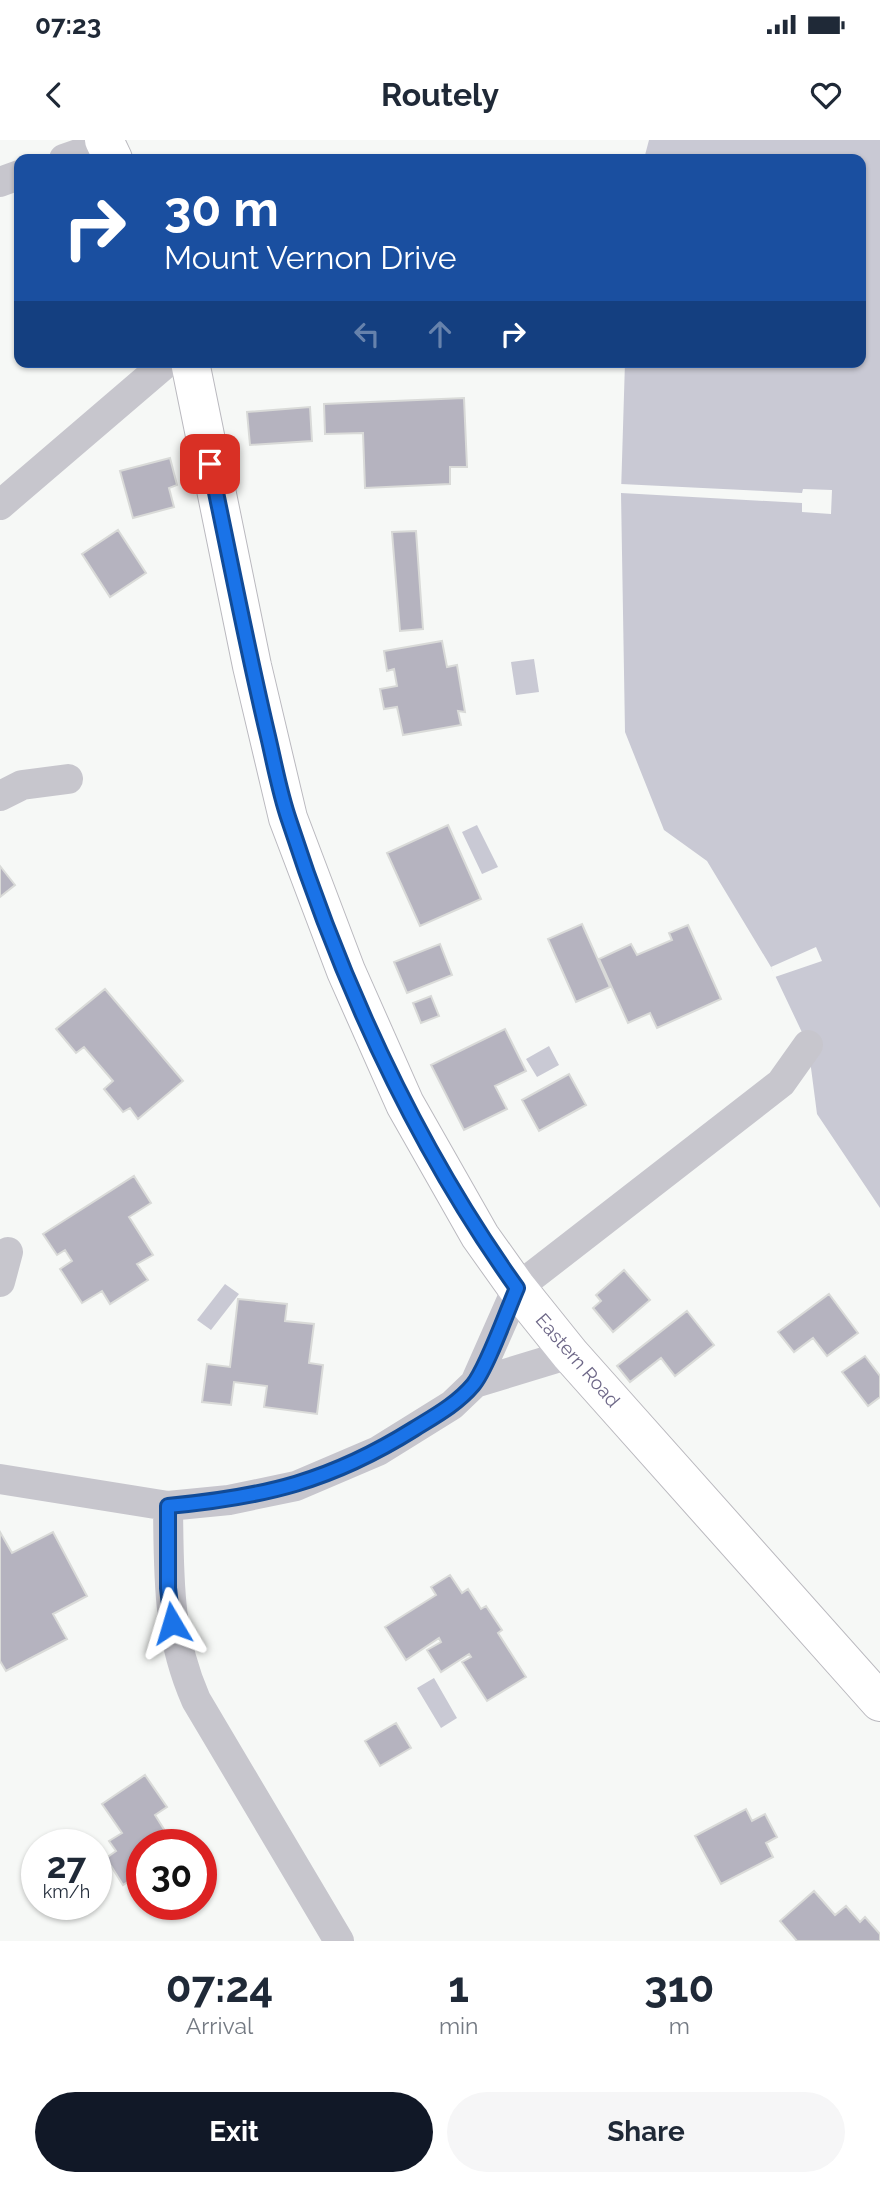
<!DOCTYPE html>
<style>
:root{--surface:#fff;--page:#f6f6f7;--text:#1f2937;--muted:#747a83;--accent:#111827}
body{margin:0;font-family:Raleway,sans-serif;background:var(--page);color:var(--text);height:100vh;display:flex;flex-direction:column;font-size:26px;white-space:nowrap}
*{box-sizing:border-box;margin:0}
p{font-size:23px;color:var(--muted)}
.icon{flex:none;width:38px;height:38px;fill:none;stroke:currentColor;stroke-width:2;stroke-linecap:round;stroke-linejoin:round}
.map{position:relative;height:1801px;overflow:hidden}
.panel{display:flex;flex-direction:column;background:var(--surface);flex:1}
.panel>*{flex:none}
.banner{position:absolute;left:14px;top:14px;width:852px;height:214px;border-radius:14px;box-shadow:0 2px 5px #0004;background:#1a4fa0;color:#fff;overflow:hidden}
.speed{position:absolute;left:21px;top:1689px;display:flex;gap:14px;font-size:35px;font-weight:700;text-align:center}
.speed>*{display:grid;place-content:center;width:91px;height:91px;border-radius:50%;background:var(--surface);box-shadow:0 2px 5px #0004;line-height:1}
.speed small{font-size:18px;font-weight:400}
.speed .limit{border:10px solid #d22;background:#fff;color:#111}
.pin{position:absolute;display:grid;place-items:center;width:60px;height:60px;color:#fff;margin:-30px;border-radius:14px;box-shadow:0 4px 10px #0006}
.me{position:absolute;width:77px;margin:-38px;rotate:353deg;stroke-linejoin:round;filter:drop-shadow(0 0 5px #0008)}
.turn{display:flex;align-items:center;gap:24px;height:147px;padding:0 35px;font-size:32px}
.turn .icon{width:91px;height:91px;stroke-width:2.5}
.turn b{display:block;font-size:49px;line-height:60px}
.lanes{display:flex;align-items:center;height:66px;padding:0 35px;background:#0003;justify-content:center;gap:35px;direction:ltr}
.lanes .off{opacity:.35}
.eta{display:flex;justify-content:space-evenly;align-items:center;height:119px;text-align:center}
.eta b{font-size:42px;font-weight:700;line-height:49px}
.primary-button{display:flex;gap:14px;margin-top:auto;padding:14px 35px}
.primary-button a{flex:1;height:80px;border-radius:42px;background:var(--accent);color:#fff;font-size:28px;font-weight:700;line-height:80px;text-align:center}
.primary-button a+a{background:var(--page);color:var(--text)}
.status{display:flex;justify-content:space-between;align-items:center;height:49px;padding:0 35px;background:var(--surface);direction:ltr}
.status svg{height:19px;fill:currentColor}
header{display:flex;justify-content:space-between;align-items:center;height:91px;padding:0 35px;background:var(--surface);font-size:32px;font-weight:700}
.map>svg:first-child{display:block}
.water{fill:#c9c9d4}
.pier{fill:#f6f8f6}
.building{fill:#b5b3bf;stroke:#d9dad8;stroke-width:2}
.lines{fill:none;stroke-linecap:round;stroke-linejoin:round}
.highway-casing{stroke:#bab9bf;stroke-width:40}
.minor{stroke:#c7c6cd;stroke-width:30}
.highway{stroke:#fff;stroke-width:38}
.route-casing{stroke:#114b97;stroke-width:18}
.route{stroke:#1a73e8;stroke-width:12}
.labels{text-anchor:middle;stroke-width:7;stroke-linejoin:round;paint-order:stroke}
.street-label{font-size:19px;fill:#6d6787;stroke:#fff}
</style>
<div class="status"><b>07:23</b><svg viewBox="0 0 49 12"><path d="M0 12V9h3v3zM5 12V6h3v6zM10 12V3h3v9zM15 12V0h3v12zM26 1h20v11H26zM47 4h2v5h-2z"/></svg></div>
<header><svg class="icon" aria-label="back" viewBox="0 0 24 24"><path d="M15 5l-7 7 7 7"/></svg>Routely<svg class="icon" aria-label="heart" viewBox="0 0 24 24"><path d="M12 20l-8-8c-3-5 5-10 8-4 3-6 11-1 8 4z"/></svg></header>
<div class="map">
<svg width="880" height="1801" viewBox="0 0 880 1801">
<rect width="100%" height="100%" fill="#f6f8f6"/>
<path class="water" d="M649,0h231v1068l-63,-94 -9,-69 -37,-78 -64,-106 -43,-31 -39,-98 -4,-239 4,-131h236v-203h-217z
M534,519l5,33 -23,3 -5,-33z
M477,685l21,42 -16,7 -20,-42z
M549,906l10,19 -22,12 -11,-18z
M225,1144l14,10 -28,36 -14,-10z
M434,1538l23,40 -16,10 -24,-40z"/>
<path class="pier" d="M621,344l181,9 1,-4 29,1 -1,24 -29,-2v-9l-181,-10z
M816,807l6,14 -47,16 -4,-10z"/>
<path class="building" d="M464,258l3,69h-17v17l-85,4 -2,-55 -38,1 -1,-30z
M310,267l2,34 -62,4 -3,-33z
M170,318l7,27 -8,3 5,19 -41,11 -13,-47z
M118,390l28,43 -36,24 -28,-43z
M416,391l7,98 -23,2 -8,-99z
M442,501l5,26 10,-2 8,47 -7,-1 3,14 -58,10 -6,-28 -13,2 -4,-20 17,-3 -3,-17 -7,2 -3,-20z
M448,685l33,74 -61,27 -33,-73z
M0,726l15,19 -15,12z
M582,784l28,63 -34,15 -28,-63z
M688,785l33,74 -64,29 -7,-15 -22,10 -29,-64 32,-15 6,11 35,-15 -3,-7z
M440,804l12,31 -45,18 -13,-31z
M105,849l78,92 -45,38 -8,-11 -7,4 -19,-23 9,-8 -29,-34 -8,6 -20,-24z
M431,856l8,20 -18,7 -8,-20z
M505,889l21,42 -31,15 12,23 -43,21 -33,-65z
M569,934l17,31 -47,26 -17,-31z
M134,1036l17,27 -22,14 24,38 -16,9 11,16 -38,24 -8,-13 -20,12 -22,-34 12,-8 -7,-11 -8,5 -14,-21z
M624,1130l26,30 -37,32 -20,-24 8,-7 -5,-6z
M829,1154l29,39 -31,23 -14,-18 -19,14 -16,-20z
M238,1159l49,5 -2,17 29,3 -5,39 14,2 -6,49 -53,-7 3,-21 -33,-4 -3,23 -29,-3 5,-38 23,3z
M687,1171l27,34 -39,31 -14,-18 -31,24 -13,-16z
M865,1216l15,20v21l-12,9 -26,-34z
M0,1392l12,21 41,-21 34,64 -34,18 14,25 -61,32 -6,-10z
M450,1435l12,18 6,-4 13,20 5,-3 16,24 -4,3 28,44 -39,24 -25,-39 9,-5 -2,-3 -28,18 -14,-22 14,-8 -2,-4 -33,22 -21,-33 51,-32 -5,-8z
M396,1583l15,25 -31,18 -15,-25z
M145,1635l22,32 -12,8 12,19 6,-4 10,14h-41v46l-8,-12 -11,7 -17,-27 10,-7 -7,-10 13,-8 -20,-29z
M746,1669l6,12 13,-7 12,23 -11,6 7,14 -52,27 -26,-48z
M814,1751l21,24 11,-9 14,16 5,-5 15,17v7h-83l-17,-20z"/>
<g class="lines">
<defs>
<path id="highway" d="M104,0l9,19
M190,222l62,304 36,152 58,153 59,133 75,132 37,52 53,66 310,348"/>
</defs>
<use href="#highway" class="highway-casing"/>
<path class="minor" d="M64,19l42,-15
M0,42l19,-7
M0,365l167,-143
M0,656l22,-11 46,-6
M0,1142l8,-30
M475,1243l95,-29
M0,1339l168,27 61,-6 67,-14 82,-35 74,-46 23,-22 42,-95 264,-205 27,-38
M168,1366c1,70 -1,128 28,194l143,241"/>
<use href="#highway" class="highway"/>
</g>
<g class="lines">
<defs>
<path id="route" d="M172,1483l-4,-35v-82c97,-9 163,-25 246,-77 21,-13 43,-25 59,-44 14,-17 34,-74 44,-97 -100,-140 -175,-304 -228,-468 -10,-29 -15,-59 -22,-88 -21,-89 -38,-179 -57,-268"/>
</defs>
<use href="#route" class="route-casing"/>
<use href="#route" class="route"/>
</g>
<g class="labels">
<g class="street-label">
<text transform="translate(578 1220) rotate(49)" y="7">Eastern Road</text>
</g>
</g>
</svg>
<div class="speed"><div>27<small>km/h</small></div><div class="limit">30</div></div>
<div class="pin" style="left:210px;top:324px;background:#d93025"><svg class="icon" aria-label="arrive" viewBox="0 0 24 24"><path d="M6 21V4h12l-3 4 3 4H6"/></svg></div>
<svg class="me" style="left:172px;top:1483px" viewBox="-20 -20 40 40"><path d="M0-17L14 15 0 8-14 15z" fill="#1a73e8" stroke="#fff" stroke-width="4"/></svg>
<div class="banner">
<div class="turn"><svg class="icon" aria-label="right" viewBox="0 0 24 24"><path d="M7 20v-9h11M14 6l5 5-5 5"/></svg><div><b>30 m</b>Mount Vernon Drive</div></div>
<div class="lanes"><svg class="icon off" aria-label="left" viewBox="0 0 24 24"><path d="M17 20v-9H6M10 6l-5 5 5 5"/></svg><svg class="icon off" aria-label="ahead" viewBox="0 0 24 24"><path d="M12 20V5M6 11l6-6 6 6"/></svg><svg class="icon" aria-label="right" viewBox="0 0 24 24"><path d="M7 20v-9h11M14 6l5 5-5 5"/></svg></div>
</div>
</div>
<section class="panel">
<div class="eta">
<div><b>07:24</b><p>Arrival</p></div>
<div><b>1</b><p>min</p></div>
<div><b>310</b><p>m</p></div>
</div>
<div class="primary-button"><a>Exit</a><a>Share</a></div>
</section>
